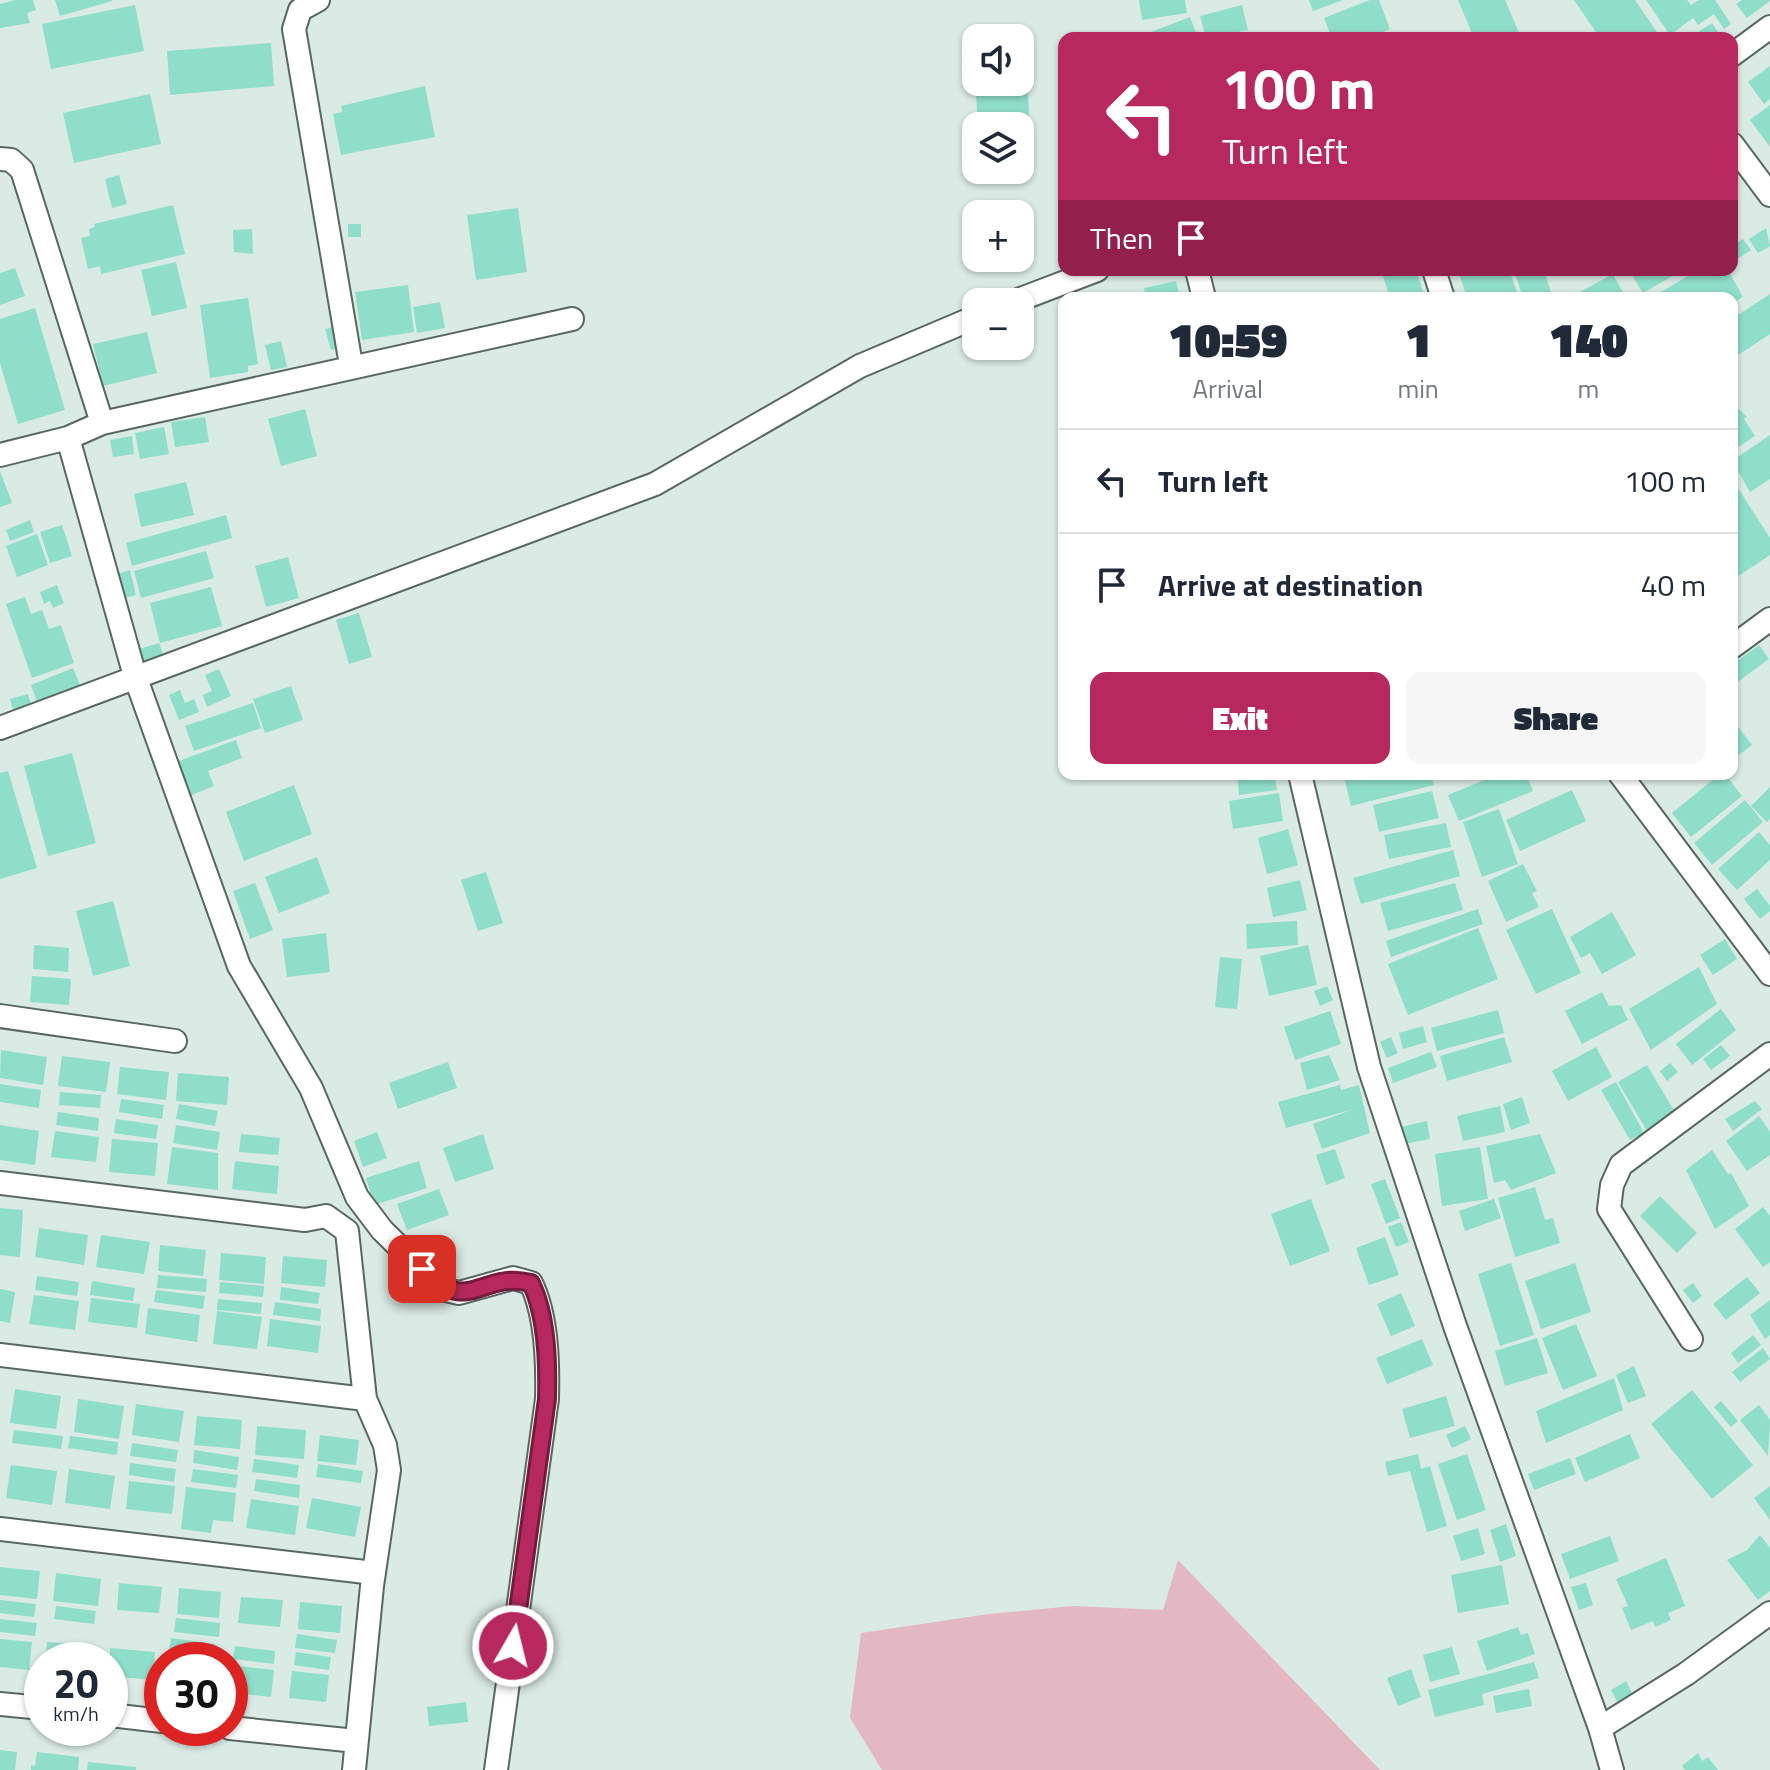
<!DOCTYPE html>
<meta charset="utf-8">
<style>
:root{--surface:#fff;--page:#f6f6f7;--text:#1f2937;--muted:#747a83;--line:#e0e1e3;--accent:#b7295e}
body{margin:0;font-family:"Titillium Web",sans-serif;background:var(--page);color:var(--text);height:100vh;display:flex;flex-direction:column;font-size:30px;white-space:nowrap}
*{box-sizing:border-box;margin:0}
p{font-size:26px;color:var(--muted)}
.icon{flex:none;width:44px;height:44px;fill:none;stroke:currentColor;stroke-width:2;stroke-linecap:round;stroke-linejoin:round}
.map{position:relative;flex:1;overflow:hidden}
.side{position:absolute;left:1058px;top:292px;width:680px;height:488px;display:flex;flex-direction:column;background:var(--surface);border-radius:16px;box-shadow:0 2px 6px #0004}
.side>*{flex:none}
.hud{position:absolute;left:1058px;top:32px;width:680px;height:244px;border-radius:16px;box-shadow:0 2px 6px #0004;background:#b7295e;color:#fff;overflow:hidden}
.buttons{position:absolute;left:962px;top:24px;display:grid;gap:16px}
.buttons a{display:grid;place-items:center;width:72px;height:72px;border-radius:16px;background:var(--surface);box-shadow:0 2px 6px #0004;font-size:40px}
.speed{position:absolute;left:24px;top:1642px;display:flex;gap:16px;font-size:40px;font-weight:700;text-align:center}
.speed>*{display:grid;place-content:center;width:104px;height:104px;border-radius:50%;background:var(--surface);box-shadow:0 2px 6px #0004;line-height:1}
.speed small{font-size:20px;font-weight:400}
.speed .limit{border:12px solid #d22;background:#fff;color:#111}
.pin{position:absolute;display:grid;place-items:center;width:68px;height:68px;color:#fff;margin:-34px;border-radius:16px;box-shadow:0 4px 12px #0006}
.me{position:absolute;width:88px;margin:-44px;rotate:8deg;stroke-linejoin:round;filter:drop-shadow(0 0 6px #0008)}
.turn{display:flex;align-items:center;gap:28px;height:168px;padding:0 32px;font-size:36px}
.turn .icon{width:104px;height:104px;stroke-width:2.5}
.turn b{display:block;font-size:56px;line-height:68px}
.then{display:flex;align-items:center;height:76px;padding:0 32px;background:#0003;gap:16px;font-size:30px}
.eta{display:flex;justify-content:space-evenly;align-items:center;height:136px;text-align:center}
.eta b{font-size:48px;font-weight:800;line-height:56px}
.primary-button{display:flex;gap:16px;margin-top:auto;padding:16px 32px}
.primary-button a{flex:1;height:92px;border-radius:16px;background:var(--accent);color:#fff;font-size:32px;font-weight:800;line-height:92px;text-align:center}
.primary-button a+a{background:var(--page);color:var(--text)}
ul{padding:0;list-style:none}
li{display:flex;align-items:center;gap:24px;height:104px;padding:0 32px;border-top:2px solid var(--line)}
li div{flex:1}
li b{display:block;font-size:30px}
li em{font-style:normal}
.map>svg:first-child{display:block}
.green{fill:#e4b8c2}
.building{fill:#8fdec9}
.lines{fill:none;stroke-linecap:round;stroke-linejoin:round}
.minor-casing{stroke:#596763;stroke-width:26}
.minor{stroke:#fff;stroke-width:22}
.route-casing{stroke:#771b3d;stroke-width:20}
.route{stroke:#b7295e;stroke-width:14}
</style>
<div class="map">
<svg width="1770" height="1770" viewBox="0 0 1770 1770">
<rect width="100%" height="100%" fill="#daeae5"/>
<path class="green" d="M1178,1560l202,210h-498l-32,-52 11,-85 128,-19 84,-8 90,4z"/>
<path class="building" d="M15,0h18l3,10 -9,3 3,10 -30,5v-24z
M55,0h57v1l-52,15z
M1139,0h46l2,13 -45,7z
M1309,0h34l-30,11z
M1370,0h9l11,29 -21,9h-37l-8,-20z
M1458,0h47l15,35 -46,3z
M1574,0h61l26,38h-61z
M1646,0h41l4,5 8,-5h16l16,24 -7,5 -10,-15 -16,11 -5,-7 -23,17z
M1742,0h28v1l-23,17 -11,-14z
M135,5l9,46 -93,18 -9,-45z
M1242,5l6,25 -42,8 -6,-22z
M1190,17l8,21h-50l-2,-4z
M1712,23l10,15h-33z
M271,43l3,43 -104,9 -3,-44z
M1059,50h5v29h-6z
M1770,66v33l-6,5 -16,-22z
M425,86l10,51 -94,18 -8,-41 9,-2 -1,-6z
M1028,92l2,39 -10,1v-6h-42l-2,-30z
M150,94l11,50 -87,19 -11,-50z
M1770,105v42l-20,-27z
M119,175l8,29 -15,4 -7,-29z
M173,205l12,49 -84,20 -1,-8 -12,3 -7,-31 9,-2 -1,-7 6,-2 -1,-3z
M518,208l9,64 -51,8 -9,-65z
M348,224h13v13h-13z
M1766,228l4,18 -12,7 -9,-14z
M252,229l1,25 -19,-2 -1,-22z
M1743,239l8,11 -19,12v-16z
M176,262l11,46 -35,8 -11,-46z
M15,268l10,28 -25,9v-32z
M1381,270h35l9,28h-35z
M1458,270h51l10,28h-52z
M1514,270h30l7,23 -28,5z
M1629,270h45l2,4 -33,19z
M1698,270h30l15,27 -11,6v-5h-81z
M1613,274l13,24h-50l-2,-3z
M1176,281l4,16 -34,1 -2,-10z
M408,285l6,47 -52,8 -7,-48z
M1770,294v40l-38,25v-40z
M248,298l10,66 -10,2v6l-38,6 -10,-73z
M440,302l5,26 -28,5 -4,-26z
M35,308l30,102 -47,14 -18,-61v-44z
M336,326l5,22 -10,2 -6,-21z
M147,332l10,41 -54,13 -10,-42z
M281,341l6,26 -16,3 -6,-25z
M1732,402l15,15 -3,2 11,17 -23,15z
M305,409l12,47 -36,10 -13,-47z
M205,417l4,25 -34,5 -4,-25z
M164,427l5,27 -29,5 -5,-26z
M1770,435v44l-20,13 -18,-31z
M132,436l2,18 -21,3 -3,-17z
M0,471l12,32 -12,4z
M1732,479l38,59v17l-33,22 -5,-8z
M186,482l8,33 -53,12 -7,-33z
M226,515l6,23 -100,28 -6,-23z
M30,520l4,12 -24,9 -4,-11z
M62,525l10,31 -22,7 -10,-31z
M37,534l11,31 -31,12 -11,-31z
M206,551l8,27 -73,20 -7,-27z
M288,557l11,41 -33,9 -11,-41z
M130,570l6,25 -19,5 -6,-24z
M57,585l7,18 -11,5 -3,-7 -6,3 -4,-12z
M211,587l11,39 -62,17 -10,-40z
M25,597l6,17 11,-4 7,19 12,-4 13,38 -42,15 -26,-74z
M359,613l13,44 -23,7 -13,-44z
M159,643l5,14 -23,8 -5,-15z
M1759,645l10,14 -37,27v-21z
M73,668l7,17 -43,17 -6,-17z
M219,669l12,27 -24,11 -4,-12 9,-4 -7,-16z
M291,686l12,34 -38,13 -12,-34z
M180,690l5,13 9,-4 5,13 -20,8 -10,-25z
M28,694l3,10 -18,6 -3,-11z
M253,703l8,25 -67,23 -9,-25z
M1736,724l16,21 -20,15v-33z
M236,740l6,18 -34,13 6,15 -25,10 -13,-34z
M72,753l24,90 -48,13 -24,-90z
M8,771l29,97 -37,11v-106z
M1237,774h37l3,16 -38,5z
M1358,774h73l3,11 -83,21 -7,-29z
M1499,774h31l-2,4 5,13 -74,30 -11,-26z
M1720,774h5l17,22 -51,41 -19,-24z
M294,785l18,49 -68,27 -18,-49z
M1770,787v32l-3,3 -16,-16z
M1572,790l14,31 -66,30 -14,-31z
M1432,791l7,27 -60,14 -6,-27z
M1279,793l4,28 -50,8 -4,-28z
M1745,800l18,22 -51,43 -18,-22z
M1499,809l19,55 -36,13 -19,-55z
M1446,823l5,24 -62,12 -5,-24z
M1288,829l10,36 -31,9 -9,-36z
M1759,832l11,13v15l-33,30 -19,-21z
M1453,850l7,26 -99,28 -8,-26z
M317,857l13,36 -51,20 -14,-36z
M1523,864l14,27 -5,2 7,14 -33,15 -18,-41z
M486,872l17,51 -25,8 -17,-51z
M1300,880l7,30 -34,7 -6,-29z
M255,883l18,47 -23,9 -17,-48z
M1455,883l8,27 -75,21 -8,-28z
M1757,889l13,17v5l-10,8 -16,-20z
M113,901l17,65 -37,10 -17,-65z
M1478,909l5,15 -92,33 -5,-16z
M1552,909l29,64 -45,21 -30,-64z
M1612,912l24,43 -34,19 -12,-21 -9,5 -11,-21z
M1297,921l1,24 -51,4 -1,-25z
M1478,928l20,51 -90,36 -20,-51z
M326,933l4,39 -43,5 -5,-38z
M1725,939l12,20 -24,16 -13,-20z
M34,945l35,3 -1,24 -35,-3z
M1308,945l9,40 -48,11 -9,-40z
M1220,957l22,2 -5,50 -22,-2z
M1699,967l18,37 -66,46 -22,-41z
M32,976l39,3 -2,26 -39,-3z
M1327,986l6,14 -13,6 -6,-15z
M1602,992l7,14 12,-1 7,15 -46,24 -17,-33z
M1721,1009l15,21 -44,35 -16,-21z
M1498,1010l6,23 -67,18 -6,-23z
M1330,1011l11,33 -46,16 -11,-33z
M1423,1026l4,16 -24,7 -4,-16z
M1391,1037l7,16 -11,5 -7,-16z
M1504,1037l8,25 -65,19 -7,-25z
M1721,1045l9,11 -19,14 -8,-11z
M1596,1047l16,30 -44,24 -16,-30z
M1,1050l46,7 -4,28 -43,-7z
M1431,1052l6,15 -44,16 -5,-15z
M1329,1055l11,25 -33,10 -7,-27z
M62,1056l48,6 -4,30 -48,-6z
M448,1062l9,26 -59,21 -9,-26z
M1670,1063l8,9 -11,9 -7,-10z
M1647,1065l29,49 -29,17 -29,-49z
M120,1067l49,5 -3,28 -49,-6z
M178,1073l51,4 -2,28 -51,-4z
M1616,1082l28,51 -14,7 -29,-50z
M0,1084l41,6 -2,18 -39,-6z
M1340,1085l1,5 18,-5 11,48 -48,16 -9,-25 41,-15 -68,19 -8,-26z
M60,1092l41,3 -1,13 -41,-3z
M1522,1097l8,26 -19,7 -8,-26z
M121,1099l43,6 -2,14 -43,-7z
M1755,1101l7,8 -29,22 -8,-12z
M179,1104l39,7 -3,15 -39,-7z
M1500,1106l5,26 -42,9 -6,-25z
M58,1112l41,6 -1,13 -42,-6z
M1759,1116l11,16v23l-23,16 -21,-30z
M116,1119l42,6 -2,14 -42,-6z
M1427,1121l3,18 -26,5 -4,-17z
M0,1125l39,6 -4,34 -35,-5z
M176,1125l44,7 -3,18 -44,-7z
M55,1131l44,6 -3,25 -45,-5z
M377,1132l10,26 -24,9 -9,-26z
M241,1134l39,4 -2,17 -39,-3z
M483,1134l11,35 -39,13 -12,-34z
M1540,1134l16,39 -45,17 -6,-10 -11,3 -8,-37z
M112,1139l46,4 -3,33 -46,-4z
M172,1147l46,6v37l-51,-6z
M1480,1147l8,52 -46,7 -7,-52z
M1335,1149l10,29 -19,7 -10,-30z
M1712,1150l16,24 3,-1 18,33 -34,23 -29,-59z
M235,1161l44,5 -2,28 -45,-5z
M419,1161l8,27 -53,17 -8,-27z
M1385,1179l15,39 -14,6 -15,-40z
M1535,1187l10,33 8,-2 7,25 -45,14 -17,-59z
M439,1189l10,26 -42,15 -10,-26z
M1660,1196l37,37 -20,20 -37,-37z
M1311,1199l19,52 -40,15 -19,-52z
M1494,1199l7,19 -36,13 -6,-20z
M1763,1207l7,9v46l-7,5 -28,-38z
M0,1208l23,2 -3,47 -20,-2z
M1401,1222l8,20 -13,5 -8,-20z
M39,1228l49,7 -4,30 -49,-8z
M101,1235l49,7 -6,32 -48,-7z
M1385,1237l14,38 -30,10 -13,-37z
M160,1245l46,5 -3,26 -45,-5z
M221,1253l45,4 -2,27 -45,-4z
M283,1256l44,4 -2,27 -44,-4z
M1511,1263l23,72 -34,11 -22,-72z
M1575,1263l16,49 -50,17 -16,-48z
M158,1275l49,4 -1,13 -49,-4z
M37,1276l42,6 -2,14 -42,-6z
M1747,1277l13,16 -34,27 -13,-16z
M92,1281l43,7 -2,13 -43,-6z
M220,1282l44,4 -1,11 -44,-4z
M1693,1283l9,13 -9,7 -10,-13z
M281,1287l39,6 -2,11 -38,-4z
M0,1289l15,3 -5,31 -10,-2z
M156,1290l49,6 -2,13 -49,-7z
M1401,1293l14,33 -24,10 -14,-32z
M34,1295l45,6 -4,29 -46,-6z
M91,1298l49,6 -3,24 -49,-6z
M218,1299l44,4 -1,11 -44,-4z
M1770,1300v35l-5,4 -15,-24z
M275,1302l46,7 -1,12 -47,-6z
M148,1308l52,7 -3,27 -52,-8z
M217,1311l45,6 -5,32 -44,-5z
M270,1319l51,7 -3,27 -51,-7z
M1576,1324l21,52 -34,14 -21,-52z
M1753,1335l8,10 -23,18 -7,-10z
M1537,1338l11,35 -43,13 -10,-35z
M1422,1339l11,26 -46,19 -11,-26z
M1763,1348l7,11 -30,23 -8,-10z
M1634,1366l12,30 -18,7 -12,-28z
M1614,1378l9,32 -77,33 -10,-32z
M15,1389l46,7 -5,33 -46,-6z
M1692,1390l61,75 -41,34 -61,-75z
M1446,1396l9,30 -45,12 -8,-29z
M78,1399l46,7 -5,33 -45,-7z
M1721,1401l17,20 -7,6 -17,-20z
M136,1404l48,7 -5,31 -47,-7z
M1759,1405l11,15 -2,36 -28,-36z
M197,1416l45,4 -2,29 -46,-4z
M257,1426l49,4 -2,29 -49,-4z
M1465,1426l6,13 -19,9 -6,-13z
M14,1430l49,6 -2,13 -49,-6z
M1630,1434l10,24 -55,24 -10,-24z
M320,1435l39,5 -3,25 -39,-4z
M70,1436l48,6 -1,13 -49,-7z
M132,1443l46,7 -2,12 -46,-6z
M194,1450l45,7 -2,13 -44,-7z
M1418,1454l3,15 9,-3 17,60 -20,6 -17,-61 -22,5 -3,-14z
M1467,1454l19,56 -29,10 -19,-56z
M1570,1458l6,16 -42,16 -6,-16z
M254,1459l45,6 -2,13 -45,-6z
M130,1463l46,6 -2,13 -45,-7z
M318,1464l45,7 -2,12 -45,-6z
M11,1465l46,6 -5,34 -46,-7z
M69,1469l46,7 -5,33 -45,-6z
M193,1469l45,6 -2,13 -45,-6z
M256,1479l44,6 -1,13 -45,-7z
M129,1481l46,5 -3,28 -46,-5z
M1770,1486v34l-16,-22z
M186,1487l50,6 -3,29 -20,-2 -2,13 -30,-4z
M312,1498l49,9 -6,30 -49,-9z
M251,1499l48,7 -4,29 -49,-7z
M1506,1524l10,32 -16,6 -10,-32z
M1478,1528l7,26 -24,7 -8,-25z
M1760,1535l10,13v43l-12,9 -31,-40 20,-10z
M1610,1536l9,25 -49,18 -9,-25z
M1666,1558l19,48 -17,7 3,7 -16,7 -2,-6 -22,9 -9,-22 6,-2 -12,-27z
M1502,1565l7,39 -51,9 -7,-38z
M0,1567l40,4 -3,28 -37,-4z
M56,1573l45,6 -3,27 -45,-5z
M119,1583l43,4 -3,26 -42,-3z
M1586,1583l7,22 -14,5 -8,-23z
M179,1588l42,4 -2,26 -42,-4z
M241,1597l42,3 -3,27 -42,-4z
M0,1600l36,4 -2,13 -34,-4z
M300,1602l42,4 -2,27 -42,-4z
M56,1606l40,5 -2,13 -40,-5z
M176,1618l44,5 -1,14 -45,-5z
M0,1619l37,4 -2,13 -35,-4z
M1518,1627l3,8 7,-2 7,21 -48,17 -10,-30z
M297,1634l40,6 -2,13 -40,-5z
M171,1638l44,6 -1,13 -45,-5z
M0,1639l32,3 -3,28 -29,-3z
M47,1642l45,3 -1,15h-45z
M235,1646l40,5 -1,13 -41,-5z
M1452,1647l8,27 -30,8 -7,-27z
M110,1648l45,4 -2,28 -43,-4z
M296,1652l35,5 -2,13 -35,-5z
M1534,1662l5,16 -57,16 2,11 -49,12 -7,-27z
M231,1665l43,5 -3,27 -41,-5z
M1411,1669l10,28 -23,9 -11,-28z
M292,1671l37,4 -3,27 -37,-4z
M1626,1681l7,14 -15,8 -7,-13z
M1529,1689l3,17 -36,7 -3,-17z
M466,1702l2,20 -39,4 -2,-19z
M0,1750l17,2 -2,18h-15z
M37,1752l42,5 -1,13h-47v-5l4,1z
M1698,1753l4,8 6,-4 10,13h-33l-3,-4z
M88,1762l48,5v3h-49z"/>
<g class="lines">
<defs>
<path id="minor" d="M318,0l-18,10 -6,19 57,336
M1732,55l38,-28
M1732,144l38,51
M0,159l11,1 11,10 80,253 -34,15
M1197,270l7,28
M1434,270l9,28
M1013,302l84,-32
M102,423l470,-104
M0,455l68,-17 67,238 104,290 72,122 46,109 25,33 60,59 17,4 54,-15 18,5c16,33 17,79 16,116l-51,371
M1732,647l38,-28
M0,728l655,-244 205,-118 116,-49
M1300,774l69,293 86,259 145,402 12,42
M1620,774l150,200
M0,1016l175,25
M0,1183l305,37 21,-4 21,15 18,168 20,46 4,25 -17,116 -18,184
M1691,1339l-82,-130 3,-24 9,-20 149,-111
M0,1355l365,44
M0,1529l374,44
M0,1704l42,4
M110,1715l52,6
M230,1728l126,13
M1600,1728l86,-54 84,-61"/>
</defs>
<use href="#minor" class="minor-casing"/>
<use href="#minor" class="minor"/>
</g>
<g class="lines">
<defs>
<path id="route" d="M422,1269c48,49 58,1 109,14 16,33 17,79 16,116l-34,247"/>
</defs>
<use href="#route" class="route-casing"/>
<use href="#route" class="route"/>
</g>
</svg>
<div class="buttons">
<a><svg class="icon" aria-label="sound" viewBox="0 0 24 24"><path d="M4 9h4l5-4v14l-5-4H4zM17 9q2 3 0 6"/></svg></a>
<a><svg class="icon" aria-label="layers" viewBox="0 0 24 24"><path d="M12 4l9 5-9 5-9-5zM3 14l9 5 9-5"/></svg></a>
<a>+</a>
<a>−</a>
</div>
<div class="speed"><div>20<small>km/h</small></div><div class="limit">30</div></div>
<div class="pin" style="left:422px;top:1269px;background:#d93025"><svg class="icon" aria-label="arrive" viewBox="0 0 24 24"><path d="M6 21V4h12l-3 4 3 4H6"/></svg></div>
<svg class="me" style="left:513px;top:1646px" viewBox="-20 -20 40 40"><circle r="17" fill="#b7295e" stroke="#fff" stroke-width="3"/><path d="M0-11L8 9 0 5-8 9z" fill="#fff"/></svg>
<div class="hud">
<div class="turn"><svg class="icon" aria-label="left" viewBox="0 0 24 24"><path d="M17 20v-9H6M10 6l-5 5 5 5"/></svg><div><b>100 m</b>Turn left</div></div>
<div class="then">Then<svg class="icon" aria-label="arrive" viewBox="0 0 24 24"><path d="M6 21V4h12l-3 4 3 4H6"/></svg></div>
</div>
<section class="side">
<div class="eta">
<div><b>10:59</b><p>Arrival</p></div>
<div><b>1</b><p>min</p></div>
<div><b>140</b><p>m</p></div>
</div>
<ul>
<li><svg class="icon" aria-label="left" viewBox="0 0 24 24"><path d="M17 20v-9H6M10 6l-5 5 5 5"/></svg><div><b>Turn left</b></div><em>100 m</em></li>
<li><svg class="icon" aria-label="arrive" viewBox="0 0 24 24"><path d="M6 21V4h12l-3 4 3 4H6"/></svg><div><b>Arrive at destination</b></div><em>40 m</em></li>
</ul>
<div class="primary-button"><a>Exit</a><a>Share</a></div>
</section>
</div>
